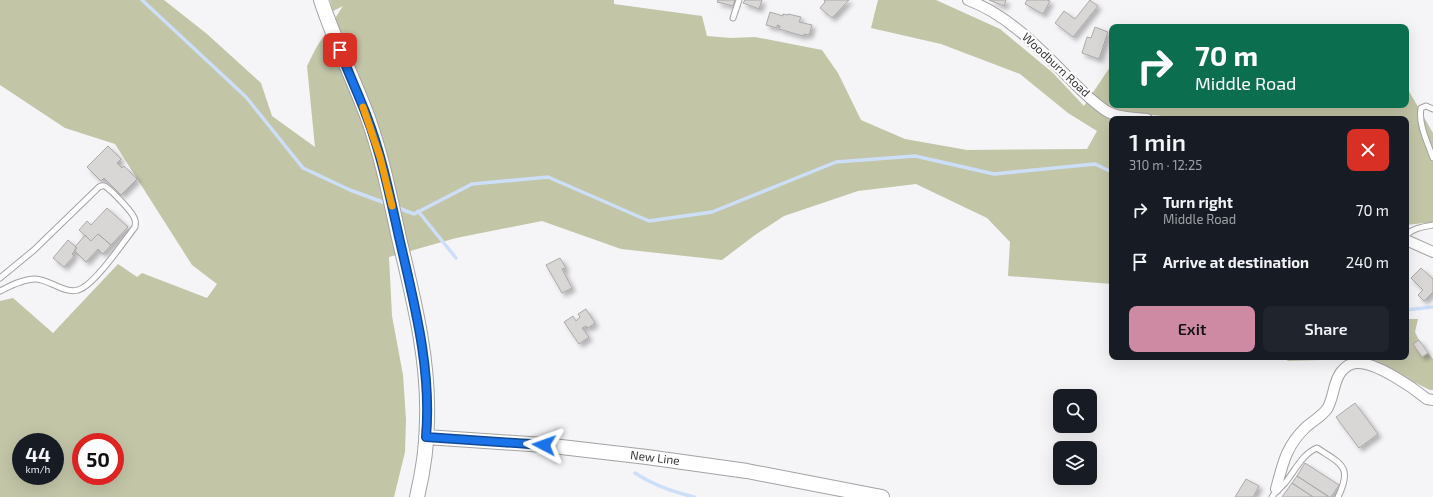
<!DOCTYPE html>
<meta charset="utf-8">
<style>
:root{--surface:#171b24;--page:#20242c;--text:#f1f3f6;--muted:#9ea1a6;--accent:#ce89a3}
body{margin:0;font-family:"Exo 2",sans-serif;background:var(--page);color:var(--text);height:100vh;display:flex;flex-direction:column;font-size:15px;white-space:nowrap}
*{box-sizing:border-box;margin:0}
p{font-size:13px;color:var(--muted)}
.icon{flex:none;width:22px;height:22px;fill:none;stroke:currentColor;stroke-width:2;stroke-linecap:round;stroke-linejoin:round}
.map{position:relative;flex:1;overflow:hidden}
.details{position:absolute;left:1109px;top:116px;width:300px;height:244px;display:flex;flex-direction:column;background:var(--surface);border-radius:8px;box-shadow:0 4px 16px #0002}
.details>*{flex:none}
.banner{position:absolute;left:1109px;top:24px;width:300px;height:84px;border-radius:8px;box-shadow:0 4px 16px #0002;background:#0b6e4f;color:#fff;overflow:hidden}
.tools{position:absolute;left:1053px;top:389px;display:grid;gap:8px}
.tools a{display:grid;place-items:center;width:44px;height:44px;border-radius:8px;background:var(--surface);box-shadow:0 4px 16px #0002;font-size:20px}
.speed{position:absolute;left:12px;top:433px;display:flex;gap:8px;font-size:20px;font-weight:700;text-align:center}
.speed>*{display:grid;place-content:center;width:52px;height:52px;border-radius:50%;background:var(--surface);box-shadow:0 4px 16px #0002;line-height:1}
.speed small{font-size:10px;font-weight:400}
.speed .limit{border:6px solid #d22;background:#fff;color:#111}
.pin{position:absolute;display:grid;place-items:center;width:34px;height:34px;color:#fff;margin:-17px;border-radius:8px;box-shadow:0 2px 6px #0006}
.me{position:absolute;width:44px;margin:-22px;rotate:274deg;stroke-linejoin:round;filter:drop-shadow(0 0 3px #0008)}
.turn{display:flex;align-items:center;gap:14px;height:84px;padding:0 20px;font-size:18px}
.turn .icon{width:52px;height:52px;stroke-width:2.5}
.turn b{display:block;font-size:28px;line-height:34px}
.round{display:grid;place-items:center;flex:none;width:42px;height:42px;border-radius:8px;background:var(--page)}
.summary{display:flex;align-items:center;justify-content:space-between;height:68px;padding:0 20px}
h1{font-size:24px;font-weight:600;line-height:30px}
.action{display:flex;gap:8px;margin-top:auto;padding:8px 20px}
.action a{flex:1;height:46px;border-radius:8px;background:var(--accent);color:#111;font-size:16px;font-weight:600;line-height:46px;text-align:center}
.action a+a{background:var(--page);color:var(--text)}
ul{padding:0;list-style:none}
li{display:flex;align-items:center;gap:12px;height:52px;padding:0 20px}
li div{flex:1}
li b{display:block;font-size:15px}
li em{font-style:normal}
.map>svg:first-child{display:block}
.green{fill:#c2c5a6;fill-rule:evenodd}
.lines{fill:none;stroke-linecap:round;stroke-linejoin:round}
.stream{stroke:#cddff8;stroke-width:3.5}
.building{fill:#d9d7d5;stroke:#aca9a8;filter:url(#shadow)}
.service-casing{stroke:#a3a3a5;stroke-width:7}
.minor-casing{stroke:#a3a3a5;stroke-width:12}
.secondary-casing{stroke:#a3a3a5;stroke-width:16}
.service{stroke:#fff;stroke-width:5}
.minor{stroke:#fff;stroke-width:10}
.secondary{stroke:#fff;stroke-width:14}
.route-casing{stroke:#114b97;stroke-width:10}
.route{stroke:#1a73e8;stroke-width:7}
.slow{stroke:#f59e0b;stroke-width:7}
.labels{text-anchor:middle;stroke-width:4;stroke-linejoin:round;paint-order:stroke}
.street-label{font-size:12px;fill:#383839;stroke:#fff}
</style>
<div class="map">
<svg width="1433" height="497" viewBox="0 0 1433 497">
<defs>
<filter id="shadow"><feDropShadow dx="3.5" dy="3.5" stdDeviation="2" flood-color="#0004"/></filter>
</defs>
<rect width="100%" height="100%" fill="#f5f4f7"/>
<path class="green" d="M0,0h164l43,34 54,49 11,33 43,31 -8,-81 9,-18 27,-42 -10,5 -3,-11h284v4l88,12 5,20 24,2 24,-1 67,13 16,23 23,47 44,19 62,11 120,-1 10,-18 -29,-18 -48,-39 -79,-30 -70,-16 7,-28h58l64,29 53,44 31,33 28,-42v41h294v-19l27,47v89l-27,3v-106h-215l-67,-7 -12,7v165l-104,-8 2,-34 -23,-24 -71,-34 -58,7 -74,25 -29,19 -33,25 -101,-11 -79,-28 -86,17 -67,19 3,59 11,59 3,45 -1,32 -11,45h-394v-196l13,-3 40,35 65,-69 19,13 5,-4 65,25 10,-14 -25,-19 -77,-121 -50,-16 -65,-43zM21,442h34v34h-34zM81,442h34v34h-34z
M1406,319h12l-3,13 4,8 -5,4 8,13 6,-4 5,6v31h-3l-37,-18 -35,-13 -70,2 -6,-4h124z"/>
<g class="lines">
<path class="stream" d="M142,0l104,97 57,71 47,22 38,14
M396,207l18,7 58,-30 76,-7 101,44 63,-9 124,-50 79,-6 79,18 101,-10 17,8
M418,211l38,47
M1406,310l27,-3
M635,473c18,12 38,19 59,24"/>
</g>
<path class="building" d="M718,0h17l-2,6 -16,-4z
M745,0h17l-3,9 -16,-6z
M824,0h25l-17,18 -12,-10 5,-6z
M989,0h17l-2,6z
M1027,0h20l3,1 -7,13 -18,-10z
M1090,0l8,6 -25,31 -18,-14 9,-12 11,8z
M770,12l13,4v-2l5,1v-1l13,3 -2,5 13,3 -3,10 -5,-1 -1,2 -24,-7 1,-3 -3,-1v3l-11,-3z
M1095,27l13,5 -9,27 -17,-6 5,-16 4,1z
M108,146l13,13 -4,4 5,5 2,-2 13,13 -16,16 -17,-17 -3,3 -14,-14z
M107,208l21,19 -17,18 -13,-11 -7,7 -12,-11 8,-9 4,4z
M98,234l13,11 -8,9 -5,-5 -12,13 -12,-12 3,-2 -2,-1 10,-12 6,6z
M68,240l9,8 -5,6 2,2 -10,11 -11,-9z
M560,258l6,10 -4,1 10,19 -10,5 -16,-28z
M1421,268l12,11v13l-9,9 -6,-6 5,-5 -12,-12z
M586,309l9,14 -7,5 -2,-2 -4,2 7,9 -10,7 -15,-22 9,-6 3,5 4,-4 -2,-3z
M1419,340l9,13 -6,4 -9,-13z
M1355,403l23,31 -19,14 -23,-31z
M1305,463l34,22 -8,12h-2l-32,-21z
M1297,476l31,20 -1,1h-14l-21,-14z
M1246,479l13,7 -6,11h-18z
M1292,483l21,14h-31z"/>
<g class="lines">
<defs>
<path id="service" d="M733,18l6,-18
M1433,109l-7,-3 -5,2c-3,16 7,35 12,50
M1406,235c8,-7 16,-8 27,-10
M0,278l34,-28 65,-63c2,-1 3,-2 6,-1 6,4 29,27 30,34 1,2 0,5 0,7 -11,14 -41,59 -57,63 -14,4 -29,-11 -43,-11 -12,0 -25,7 -35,12
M1272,497c5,-8 8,-8 13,-14 10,-12 17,-29 32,-35 24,16 36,18 21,49"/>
<path id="minor" d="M968,0c40,15 70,47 99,76 12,12 26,27 41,36 12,6 27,6 39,7
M1406,240l27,12
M1276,489c7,-26 10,-43 30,-62 7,-6 16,-11 21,-18 7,-11 6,-27 14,-37 4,-5 10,-9 16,-9 19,-1 55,24 70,36l6,1"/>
<path id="secondary" d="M321,0c13,40 32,78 47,118 14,39 22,79 31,120 14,59 30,120 28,181 0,26 -4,53 -10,78
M426,437l118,8 103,12 100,14 135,26"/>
</defs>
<use href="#service" class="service-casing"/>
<use href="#minor" class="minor-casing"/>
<use href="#secondary" class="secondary-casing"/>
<use href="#service" class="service"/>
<use href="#minor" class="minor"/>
<use href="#secondary" class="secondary"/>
</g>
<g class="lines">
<defs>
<path id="route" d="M340,50c8,23 19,45 27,67 15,39 23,80 32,120 15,66 33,132 27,200l118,8"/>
</defs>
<use href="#route" class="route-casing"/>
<use href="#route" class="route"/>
<path class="slow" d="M363,107l17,50 12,49"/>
</g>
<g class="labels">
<g class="street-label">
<text transform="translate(1056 65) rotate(43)" y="4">Woodburn Road</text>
<text transform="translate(655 458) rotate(7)" y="4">New Line</text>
</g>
</g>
</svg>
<div class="tools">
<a><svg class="icon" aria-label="search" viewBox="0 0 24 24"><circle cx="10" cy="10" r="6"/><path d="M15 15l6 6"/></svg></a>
<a><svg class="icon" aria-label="layers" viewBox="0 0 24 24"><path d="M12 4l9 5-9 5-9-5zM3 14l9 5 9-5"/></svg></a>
</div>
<div class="speed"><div>44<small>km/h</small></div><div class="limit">50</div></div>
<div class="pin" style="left:340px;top:50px;background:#d93025"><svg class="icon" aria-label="arrive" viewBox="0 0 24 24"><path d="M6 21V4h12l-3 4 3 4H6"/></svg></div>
<svg class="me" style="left:544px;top:445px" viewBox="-20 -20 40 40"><path d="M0-17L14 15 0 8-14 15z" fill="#1a73e8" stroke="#fff" stroke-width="4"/></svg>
<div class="banner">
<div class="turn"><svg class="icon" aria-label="right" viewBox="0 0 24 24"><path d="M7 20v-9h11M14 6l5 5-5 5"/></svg><div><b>70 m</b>Middle Road</div></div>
</div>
<section class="details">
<div class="summary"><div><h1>1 min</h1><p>310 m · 12:25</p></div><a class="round" style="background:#d93025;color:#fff"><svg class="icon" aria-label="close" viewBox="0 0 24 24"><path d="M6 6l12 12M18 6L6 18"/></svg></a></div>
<ul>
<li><svg class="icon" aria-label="right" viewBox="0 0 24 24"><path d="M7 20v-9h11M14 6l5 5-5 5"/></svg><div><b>Turn right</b><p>Middle Road</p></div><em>70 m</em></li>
<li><svg class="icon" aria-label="arrive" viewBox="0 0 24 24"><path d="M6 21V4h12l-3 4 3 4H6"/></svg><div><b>Arrive at destination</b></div><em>240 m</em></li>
</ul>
<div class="action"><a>Exit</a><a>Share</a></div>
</section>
</div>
